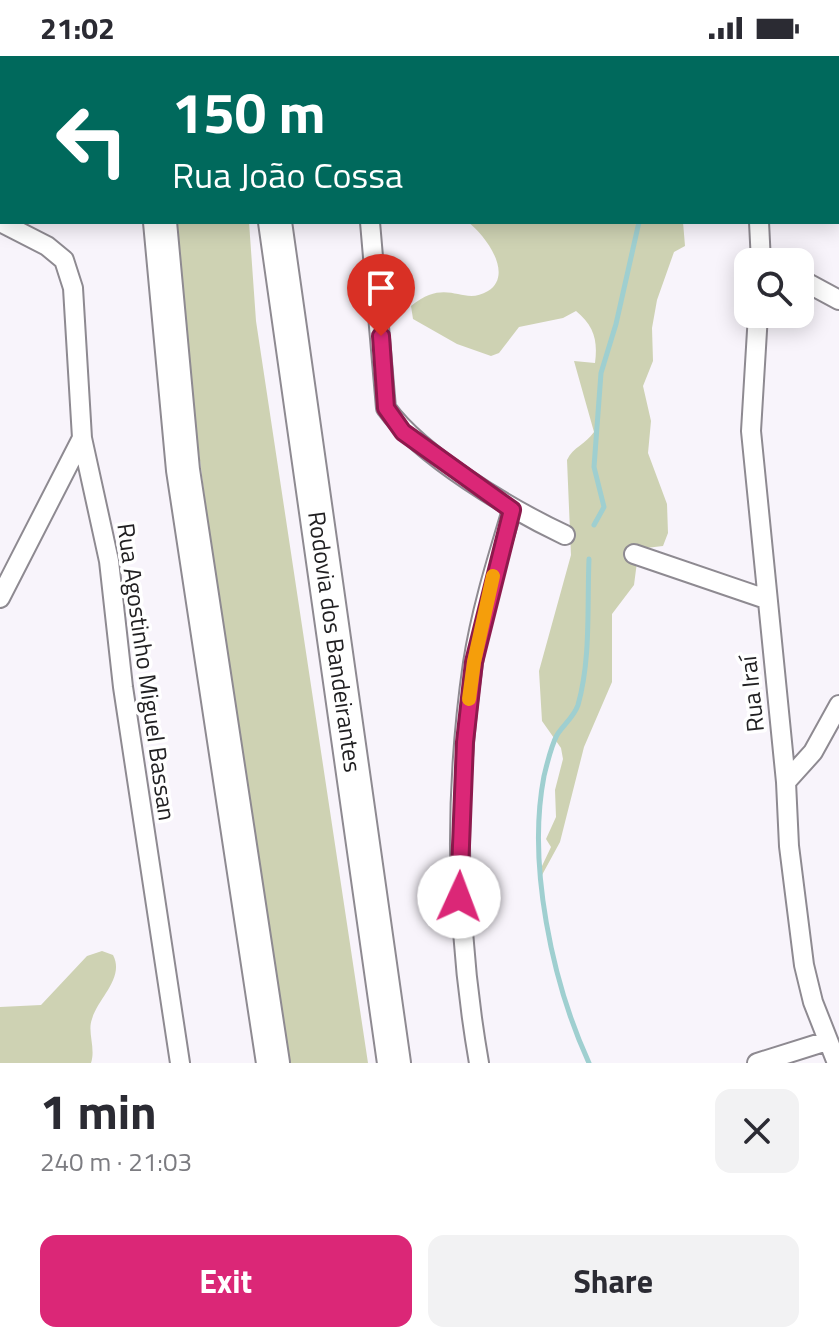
<!DOCTYPE html>
<meta charset="utf-8">
<style>
:root{--surface:#fff;--page:#f2f2f3;--text:#2b2b33;--muted:#7c7c81;--accent:#db2777}
body{margin:0;font-family:"Titillium Web",sans-serif;background:var(--page);color:var(--text);height:100vh;display:flex;flex-direction:column;font-size:30px;white-space:nowrap}
*{box-sizing:border-box;margin:0}
p{font-size:26px;color:var(--muted)}
.icon{flex:none;width:44px;height:44px;fill:none;stroke:currentColor;stroke-width:2;stroke-linecap:round;stroke-linejoin:round}
.map{position:relative;height:1007px;overflow:hidden}
.details{display:flex;flex-direction:column;background:var(--surface);flex:1}
.details>*{flex:none}
.guide{position:absolute;left:0px;top:0px;width:840px;height:168px;box-shadow:0 4px 20px #0003;background:#00695c;color:#fff;overflow:hidden}
.tools{position:absolute;left:734px;top:192px;display:grid;gap:16px}
.tools a{display:grid;place-items:center;width:80px;height:80px;border-radius:16px;background:var(--surface);box-shadow:0 4px 20px #0003;font-size:40px}
.pin{position:absolute;display:grid;place-items:center;width:68px;height:68px;color:#fff;margin:-82px -34px;border-radius:50% 50% 50% 0;rotate:-45deg;box-shadow:0 0 8px #0007}
.pin .icon{rotate:45deg}
.me{position:absolute;width:88px;margin:-44px;rotate:2deg;stroke-linejoin:round;filter:drop-shadow(0 0 6px #0008)}
.turn{display:flex;align-items:center;gap:28px;height:168px;padding:0 40px;font-size:36px}
.turn .icon{width:104px;height:104px;stroke-width:2.5}
.turn b{display:block;font-size:56px;line-height:68px}
.round{display:grid;place-items:center;flex:none;width:84px;height:84px;border-radius:16px;background:var(--page)}
.head{display:flex;align-items:center;justify-content:space-between;height:136px;padding:0 40px}
h1{font-size:48px;font-weight:700;line-height:60px}
.button{display:flex;gap:16px;margin-top:auto;padding:16px 40px}
.button a{flex:1;height:92px;border-radius:16px;background:var(--accent);color:#fff;font-size:32px;font-weight:700;line-height:92px;text-align:center}
.button a+a{background:var(--page);color:var(--text)}
.status{display:flex;justify-content:space-between;align-items:center;height:56px;padding:0 40px;background:var(--surface);direction:ltr}
.status svg{height:22px;fill:currentColor}
.map>svg:first-child{display:block}
.green{fill:#ced2b3}
.lines{fill:none;stroke-linecap:round;stroke-linejoin:round}
.stream{stroke:#9fcfd0;stroke-width:5}
.minor-casing{stroke:#8e8a91;stroke-width:22}
.motorway-casing{stroke:#8e8a91;stroke-width:36}
.minor{stroke:#fff;stroke-width:18}
.motorway{stroke:#fff;stroke-width:32}
.route-casing{stroke:#8e194d;stroke-width:20}
.route{stroke:#db2777;stroke-width:14}
.slow{stroke:#f59e0b;stroke-width:14}
.labels{text-anchor:middle;stroke-width:7;stroke-linejoin:round;paint-order:stroke}
.street-label{font-size:24px;fill:#212022;stroke:#fff}
</style>
<div class="status"><b>21:02</b><svg viewBox="0 0 49 12"><path d="M0 12V9h3v3zM5 12V6h3v6zM10 12V3h3v9zM15 12V0h3v12zM26 1h20v11H26zM47 4h2v5h-2z"/></svg></div>
<div class="map">
<svg width="839" height="1007" viewBox="0 0 839 1007">
<rect width="100%" height="100%" fill="#f8f4fb"/>
<path class="green" d="M175,166h74l7,99 112,742h-78c-43,-279 -92,-559 -115,-841z
M468,166h215l2,24 -11,6 -17,48 -5,28 1,33 -10,25 8,35 -3,32 19,51 1,29 -5,13 -17,2 -8,6 -4,31 -22,29v68l-28,65 -24,95 -18,33v-9l9,-19 -5,-8 10,-22 -1,-27 8,-31 -2,-11 -19,-27 -3,-50 32,-116 -4,-95c6,-13 19,-16 27,-28l-20,-71 21,2c3,-23 -1,-37 -19,-52l-13,7 -44,9 -20,26 -8,3 -34,-12 -44,-25 -2,-13c37,-30 51,1 77,-15 27,-17 -4,-57 -20,-69z
M102,895l11,4c12,23 -15,43 -21,64 -5,13 4,29 -1,44h-91v-56l41,-2 46,-49z"/>
<g class="lines">
<path class="stream" d="M657,0v2
M594,469l10,-18 -10,-40 7,-94 15,-49 23,-102
M589,503c-2,48 2,100 -11,146 -4,12 -15,20 -21,30 -6,11 -10,29 -13,41 -17,88 8,206 45,287"/>
<defs>
<path id="minor" d="M356,0v2
M479,0l1,2
M594,0l1,2
M827,0l4,2
M758,2v-2
M0,166l47,24 17,14 9,28 9,150 27,123 14,126 57,376
M370,166l16,186c36,49 124,101 179,127
M759,166l2,40
M800,223l39,21
M758,258l-7,117 35,351 3,64 15,119 9,37 24,61
M634,498l132,45
M0,542l82,-160
M786,726l27,-30 26,-47
M479,1007c-23,-132 -25,-268 -6,-400 8,-52 24,-103 39,-153
M757,1007l70,-22"/>
<g id="motorway">
<path d="M144,0l1,2"/>
<path d="M263,0v2"/>
<path d="M160,166l23,248 90,593"/>
<path id="s1" d="M275,166l119,841"/>
</g>
</defs>
<use href="#minor" class="minor-casing"/>
<use href="#motorway" class="motorway-casing"/>
<use href="#minor" class="minor"/>
<use href="#motorway" class="motorway"/>
</g>
<g class="lines">
<defs>
<path id="route" d="M381,280l5,72 17,24 109,78 -38,152 -9,80 -6,155"/>
</defs>
<use href="#route" class="route-casing"/>
<use href="#route" class="route"/>
<path class="slow" d="M469,643l5,-37 19,-86"/>
</g>
<g class="labels">
<g class="street-label">
<text dy="8" stroke="none"><textPath href="#s1" startOffset="424">Rodovia dos Bandeirantes</textPath></text>
<text transform="translate(146 616) rotate(82)" y="8">Rua Agostinho Miguel Bassan</text>
<text transform="translate(752 638) rotate(-96)" y="8">Rua Iraí</text>
</g>
</g>
</svg>
<div class="tools">
<a><svg class="icon" aria-label="search" viewBox="0 0 24 24"><circle cx="10" cy="10" r="6"/><path d="M15 15l6 6"/></svg></a>
</div>
<div class="pin" style="left:381px;top:280px;background:#d93025"><svg class="icon" aria-label="arrive" viewBox="0 0 24 24"><path d="M6 21V4h12l-3 4 3 4H6"/></svg></div>
<svg class="me" style="left:459px;top:841px" viewBox="-20 -20 40 40"><circle r="19" fill="#fff"/><path d="M0-13L10 11 0 6-10 11z" fill="#db2777"/></svg>
<div class="guide">
<div class="turn"><svg class="icon" aria-label="left" viewBox="0 0 24 24"><path d="M17 20v-9H6M10 6l-5 5 5 5"/></svg><div><b>150 m</b>Rua João Cossa</div></div>
</div>
</div>
<section class="details">
<div class="head"><div><h1>1 min</h1><p>240 m · 21:03</p></div><a class="round"><svg class="icon" aria-label="close" viewBox="0 0 24 24"><path d="M6 6l12 12M18 6L6 18"/></svg></a></div>
<div class="button"><a>Exit</a><a>Share</a></div>
</section>
